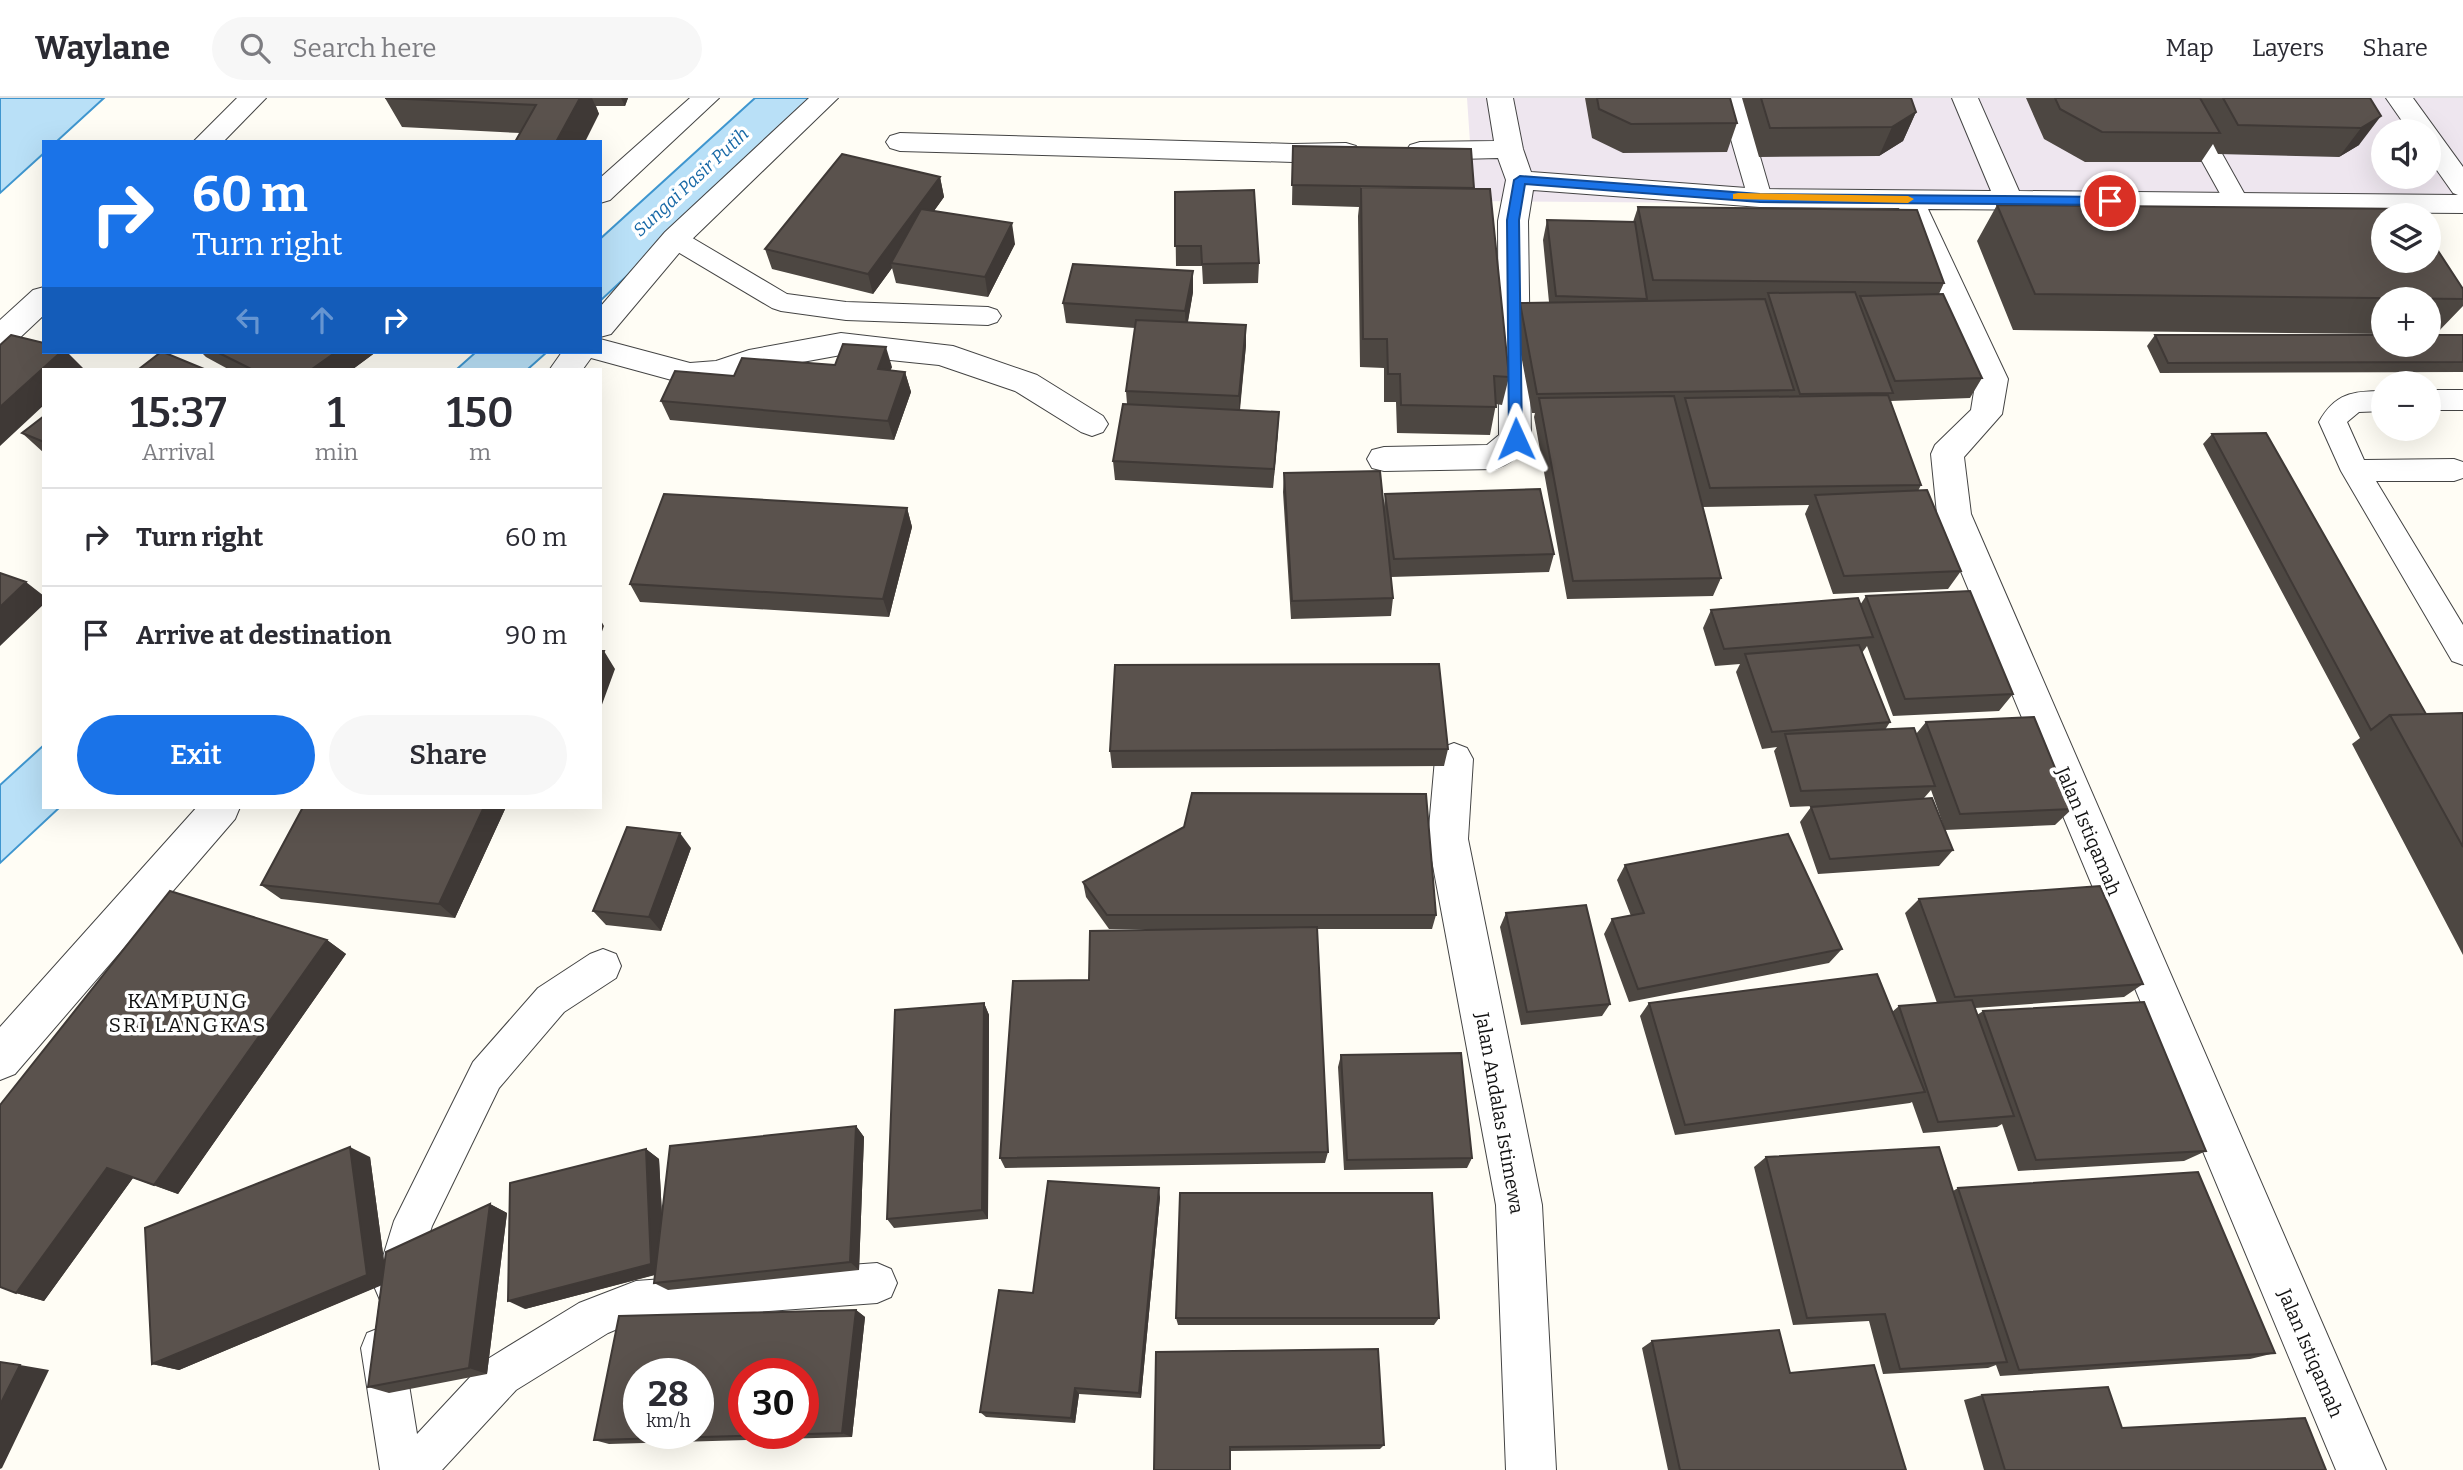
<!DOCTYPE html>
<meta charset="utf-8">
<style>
:root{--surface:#fff;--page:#f7f7f7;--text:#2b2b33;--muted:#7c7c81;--line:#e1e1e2;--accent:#1a73e8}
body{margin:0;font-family:Bitter,serif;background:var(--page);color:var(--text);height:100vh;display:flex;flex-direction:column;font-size:26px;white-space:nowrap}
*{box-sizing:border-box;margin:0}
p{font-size:23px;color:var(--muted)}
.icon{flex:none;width:38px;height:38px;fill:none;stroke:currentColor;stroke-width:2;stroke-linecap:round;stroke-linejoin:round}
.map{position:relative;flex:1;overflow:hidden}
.panel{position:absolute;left:42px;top:270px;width:560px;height:441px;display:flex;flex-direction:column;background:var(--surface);border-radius:0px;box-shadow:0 7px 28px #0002}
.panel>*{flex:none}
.guide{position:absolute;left:42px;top:42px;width:560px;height:214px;border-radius:0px;box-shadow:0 7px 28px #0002;background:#1a73e8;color:#fff;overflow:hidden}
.tools{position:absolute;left:2371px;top:21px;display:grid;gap:14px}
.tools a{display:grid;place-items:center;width:70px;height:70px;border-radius:50%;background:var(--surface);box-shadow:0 7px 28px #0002;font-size:35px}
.speed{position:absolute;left:623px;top:1260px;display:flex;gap:14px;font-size:35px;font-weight:700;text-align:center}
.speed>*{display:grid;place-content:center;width:91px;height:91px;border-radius:50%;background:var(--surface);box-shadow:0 7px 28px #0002;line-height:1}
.speed small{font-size:18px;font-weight:400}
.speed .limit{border:10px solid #d22;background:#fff;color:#111}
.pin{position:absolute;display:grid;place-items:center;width:60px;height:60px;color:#fff;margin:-30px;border:4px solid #fff;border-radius:50%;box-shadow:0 2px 7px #0007}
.me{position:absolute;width:77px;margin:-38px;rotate:359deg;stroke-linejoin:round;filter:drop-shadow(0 0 5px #0008)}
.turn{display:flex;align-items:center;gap:24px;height:147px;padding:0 35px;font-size:32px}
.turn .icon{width:91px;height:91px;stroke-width:2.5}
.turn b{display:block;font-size:49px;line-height:60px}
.lanes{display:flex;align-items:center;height:66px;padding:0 35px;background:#0003;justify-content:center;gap:35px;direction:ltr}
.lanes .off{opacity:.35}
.eta{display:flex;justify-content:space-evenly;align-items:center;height:119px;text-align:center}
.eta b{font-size:42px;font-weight:600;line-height:49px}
.button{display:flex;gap:14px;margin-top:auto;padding:14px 35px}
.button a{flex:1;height:80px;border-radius:42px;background:var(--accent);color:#fff;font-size:28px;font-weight:600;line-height:80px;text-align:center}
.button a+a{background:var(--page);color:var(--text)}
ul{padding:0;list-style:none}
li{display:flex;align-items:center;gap:21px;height:98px;padding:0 35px;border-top:2px solid var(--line)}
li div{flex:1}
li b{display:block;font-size:26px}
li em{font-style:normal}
header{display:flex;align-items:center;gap:42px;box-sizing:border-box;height:98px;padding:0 35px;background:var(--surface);border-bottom:2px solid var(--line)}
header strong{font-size:33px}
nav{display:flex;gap:38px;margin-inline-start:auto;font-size:24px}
.search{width:490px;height:63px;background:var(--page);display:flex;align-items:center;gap:18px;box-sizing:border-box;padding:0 24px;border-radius:38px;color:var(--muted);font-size:26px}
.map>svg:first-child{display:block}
.industrial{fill:#eee6ef;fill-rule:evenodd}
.water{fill:#b9e0f7;stroke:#3f96cf;stroke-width:2}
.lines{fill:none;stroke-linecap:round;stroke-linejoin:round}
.service-casing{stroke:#444;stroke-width:2}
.minor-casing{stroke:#444;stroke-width:2}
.tertiary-casing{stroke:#444;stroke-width:2}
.service{fill:#fff;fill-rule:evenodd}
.minor{fill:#fff;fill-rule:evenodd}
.tertiary{fill:#fff;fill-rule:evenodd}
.wall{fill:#4d4742}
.shaded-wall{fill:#3f3936}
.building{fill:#5a524d;stroke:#3f3936;stroke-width:2;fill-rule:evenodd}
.route{fill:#1a73e8;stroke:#114b97;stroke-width:2}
.slow{fill:#f59e0b}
.labels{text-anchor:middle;stroke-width:7;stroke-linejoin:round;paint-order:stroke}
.far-water-label{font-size:18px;font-style:italic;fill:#1768a6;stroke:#fff}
.street-label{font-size:19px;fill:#111;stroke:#fff}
.neighbourhood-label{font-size:21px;letter-spacing:2px;fill:#111;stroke:#fff}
</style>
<header>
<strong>Waylane</strong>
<div class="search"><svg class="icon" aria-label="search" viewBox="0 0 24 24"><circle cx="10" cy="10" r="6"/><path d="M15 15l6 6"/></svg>Search here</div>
<nav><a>Map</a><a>Layers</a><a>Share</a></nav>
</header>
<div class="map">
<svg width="2463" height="1372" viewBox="0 0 2463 1372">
<rect width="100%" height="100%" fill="#fffdf5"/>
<path class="industrial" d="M1467,0h996v111l-989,-8zM2384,33h45v46h-45z"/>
<path class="water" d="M0,0h104l-48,44h-12v11l-44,40z
M755,0h63l-218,203v-62z
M476,254h71l-19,17h-71z
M44,647v62h16l-60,56v-78z"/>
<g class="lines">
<defs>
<path id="service" d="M1719,0h24l29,100 -3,6 -9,2 -9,-2 -3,-6z
M2167,0h24l58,104 -3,6 -9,2 -9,-2z
M675,133l9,2 103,61 59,8 142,5 9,3 4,6 -4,6 -9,3 -142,-5 -65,-9 -9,-3 -106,-63 -4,-6 4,-6z
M2429,292h34v20h-34z
M2384,293v20l-25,1 -12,10 17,38 90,-1 9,3v16l-9,3h-78l87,144v40l-11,-4 -111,-190 -22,-49c16,-29 34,-31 65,-31z
M603,851l13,5 5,12 -5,12 -52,34 -65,76 -67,138 -24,74 -14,6 -14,-6 -6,-14 20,-65 79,-159 65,-74 52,-34z
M877,1165l14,6 6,14 -6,14 -14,6 -241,18 -28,12 -92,57 -74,80h-62l-19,-122 6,-15 15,-6 15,6 6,15 14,86 69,-74 93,-57 57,-22z"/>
<path id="minor" d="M690,0h29l-109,102 -10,3v-25z
M809,0h29l-153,148 -74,88 -11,3v-30l65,-75z
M1487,0h26l10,51 8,23 229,17 231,2 -39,-93h26l41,93 439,4 -5,-2 -24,-34v-28h-20l-23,-33h27l50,69v46l-535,-4 80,170 -6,35 -38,43 7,57 415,956h-50l-399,-956 -6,-60 4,-9 36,-35 5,-31 -77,-171 -139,-1 -227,-17 -5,31 3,218c-8,14 -20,25 -36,30l-111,2 -12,-3 -5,-9 5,-9 12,-3 103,-2 12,-10 -1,-214 8,-41 -8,-22 -78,2 -10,-3 -4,-6 4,-6 10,-3 74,-1z
M900,35l393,11 53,-1 10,3 4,6 -4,6 -63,4 -393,-11 -10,-3 -4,-6 4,-6z
M841,235l112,13 84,29 66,41 5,8 -5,8 -11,4 -11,-4 -66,-41 -76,-26 -98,-10 -88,16 -35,12 -28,2 -99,-27 -8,11h-33l12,-17h38v-13l90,24 26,-2 33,-11z
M1454,645l13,5 6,11 -5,80 74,366 14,265h-50l-10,-265 -68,-366 7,-80 6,-11z
M197,709h43l-5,12 -220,255 -15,6v-53z"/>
<path id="tertiary" d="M237,0h29l-43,44h-30z
M44,189v28l-33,31 -11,3v-29l33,-30z"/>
</defs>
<use href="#service" class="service-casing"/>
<use href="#minor" class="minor-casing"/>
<use href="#tertiary" class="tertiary-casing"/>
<use href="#service" class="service"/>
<use href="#minor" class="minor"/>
<use href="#tertiary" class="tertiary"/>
</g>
<path class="wall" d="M385,0h243l-3,8h-29l3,8 -79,19 -118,-6z
M1585,0h145l7,25 -10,29 -104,1 -31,-15z
M1742,0h169l5,14 -13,29 -24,15 -120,1z
M2026,0h344l-11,47 -20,12 -121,-3 -5,-10 -12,18h-116l-41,-23z
M1293,48l181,43 35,188 -7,28 -6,-1 -6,31 -93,-2 -1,-31h-12v-34l-24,-1 -2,-151 1,-9 -67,-2z
M940,79l4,20 -10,14 81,33 -27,53 -92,-14 -4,-15 -19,26 -101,-25 -7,-20z
M1175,94l84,71 -1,20 -55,1 -1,-18h-26z
M1997,107l466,84v17l-27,28h-7v-35h-45v35l-371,-4 -36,-89z
M1638,109l306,76 -5,11 43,84 -12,20 -80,3 31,84 -3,6 43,80 -13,18 -115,5 -28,-80 4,-9 -106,2 18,71 -8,18 -146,3 -33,-182 1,-4h-3l-17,-90 5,-20 29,-1 -6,-62 4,-20 86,2z
M1193,173v21l-5,30 58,23 -6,65 38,21 -5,57 -158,-8 -2,-19 14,-57 -1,-13 9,-63 -69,-5 -3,-20z
M2155,237h308v37l-303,1 -13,-27z
M201,254h175l-23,17h-125l-22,-12z
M835,267l57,2 -2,3 15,2 6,20 -17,48 -224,-20 -9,-19 73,-25z
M44,318v37l-22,-20z
M2212,336l214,280 37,-1v242l-111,-211 8,-6 -157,-294z
M1284,375l100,34 1,-13 169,60 -5,18 -158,5 2,21 -2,18 -100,3 -8,-127z
M907,410l5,19 -23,90 -249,-15 -10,-18z
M1866,498l147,98 -14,17 -106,5 -26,-70 -5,7 28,69 -5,8 31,4 10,-12 146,87 -17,16 -110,5 -14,-40 -7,8 29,52 -14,16 -121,8 -18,-52 11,-15 3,-1 -24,1 -16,-56 3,-4 -15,2 -26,-77 4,-8 -25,2 -12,-38 8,-18 149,-5z
M1448,651l-4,17 -332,2 -2,-17z
M506,709l-51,111 -174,-19 -20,-14z
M691,750l-30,83 -55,-6 -13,-14z
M1625,767l217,84 -13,14 -200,39 -25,-68 8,-15 19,-3 -14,-36z
M1083,784l353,33 -4,14h-115l11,223 -3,11 -320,5 -5,-10 177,-229h-68l-23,-32z
M1919,801l224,85 -19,13 -149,11 2,7 6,-4 223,140 -22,10 -166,10 -16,-47 -5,3 -74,6 -11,-31 -2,1 -235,32 -35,-119 9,-13 243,9 7,-6 38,-3 -32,-90z
M1506,815l104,91 -8,12 -81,9 -21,-98z
M327,842l19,14 -168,240 -45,-16 -89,123 -28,-8z
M984,905l5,12 -1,204 -94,9 -7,-9z
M1341,957l131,103 -5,10 -123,2 -6,-103z
M856,1028l8,11 -5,133 -191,20 -14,-7 1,-8 -130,34 121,-160 13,10 3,56z
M370,1059l14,104 106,-57 17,9 -20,161 -98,19 -21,-6 13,-102 -202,85 -27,-6z
M1766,1059l187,34 5,-3 317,165 -25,6 -250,17 -4,-11 -8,3 -105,6 -14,-53 -76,4 -39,-158z
M1160,1099l-19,201 -62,-4 -4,29 -89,-6 -6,-5 53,-119z
M856,1212l9,7 -13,120 -243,7 -15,-4z
M1176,1220h263l-5,7h-256z
M1652,1243l138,32 116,97h-238l-26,-122z
M1156,1254l228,93 -4,4 -150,2z
M1982,1297l140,33 204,42h-342l-20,-70z"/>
<path class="shaded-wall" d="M580,0h12l7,16 -14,28h-29z
M621,0h7l-3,8z
M1916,14l-13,29 -24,15 13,-29z
M2381,18l-22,29 -20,12 22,-29z
M940,79l4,20 -48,66h-5l1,5 -19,26 -5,-20z
M1012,125l3,21 -27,53 -3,-20z
M1193,173v21l-7,39 -1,-20z
M1246,227v20l-7,70v-19z
M886,249l6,20 -9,22 -5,-20z
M61,254h6l16,16 -39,1v36l-44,41v-39z
M336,254h40l-23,17h-41z
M905,274l6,20 -17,48 -6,-19z
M1279,314l-1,19 -5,57 1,-19z
M907,410l5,19 -23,90 -6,-18z
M26,484l18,14v8l-44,42v-39z
M600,521l4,7 -4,11z
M604,553l11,18 -15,41v-49z
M484,709h22l-51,111 -16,-14z
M680,735l11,15 -30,83 -12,-14z
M327,842l19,14 -168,240 -24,-9z
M984,905l5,12 -1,204 -6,-9z
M856,1028l8,11 -5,133 -9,-8z
M350,1049l20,10 17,126 -208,87 -27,-6z
M646,1051l13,10 6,113 -140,37 -17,-8z
M107,1070l26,10 -89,123 -28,-8z
M1159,1090l1,9 -19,201 -2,-5z
M490,1106l17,9 -20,161 -18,-6z
M856,1212l9,7 -13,120 -10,-4z
M20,1267l29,5 -47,98 -2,1v-64z
M1075,1290l4,6 -4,29 -4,-5z"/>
<path class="building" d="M385,0h195l-24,44h-41l21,-37z
M1597,0h133l7,25 -106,1 -32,-15z
M1761,0h150l5,14 -24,15 -122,1z
M2055,0h145l20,35 -118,-1 -42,-23z
M2223,0h147l11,18 -20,12 -123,-3z
M1293,48l178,3 3,39 -182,-3z
M842,56l98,23 -72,97 -103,-25z
M1361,89l129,2 19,188 -15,-1 2,31 -95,-2 -1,-31h-12l-1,-35h-24z
M1254,92l5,73 -57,1 -1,-18h-26v-54z
M1997,107l414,4 4,6h-31v46h45v-24l34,52v10l-428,-5z
M1638,109l279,3 27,73 -291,-3z
M921,111l91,14 -27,54 -94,-14z
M1547,122l88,2 12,77 -91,-3z
M1073,166l120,7 -8,40 -122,-8z
M1855,194l38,101 -93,1 -32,-101z
M1943,196l39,84 -87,3 -35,-85z
M1765,201l29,91 -257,4 -17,-91z
M1136,222l110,5 -7,71 -113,-5z
M11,237l33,8v9h17l-61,55v-62z
M2155,237h229v10h45v-10h34v27l-295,1z
M843,246l43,3 -8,22 27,3 -17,49 -227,-20 14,-30 59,5 8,-18 93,7z
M161,254h2l41,17h-65z
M217,254h119l-24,17h-61z
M1888,297l33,90 -211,3 -25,-90z
M1674,298l47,182 -148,3 -34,-183z
M1123,306l156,8 -5,57 -161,-8z
M44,318v26l-22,-9z
M2266,335l160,281 -36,1 -19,15 -159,-296z
M1380,373l13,127 -101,3 -8,-128z
M1540,391l14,65 -160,5 -9,-65z
M1927,392l34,81 -117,5 -29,-81z
M664,396l243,14 -24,91 -253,-15z
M0,475l26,9 -26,25z
M1970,493l43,103 -108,5 -39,-103z
M1858,500l15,39 -149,12 -13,-39z
M1859,547l31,77 -118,10 -27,-78z
M600,553h4l-4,10z
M1439,566l9,85 -338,2 5,-86z
M2463,615v134l-73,-132z
M2034,619l38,92 -112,5 -34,-92z
M1914,630l21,58 -134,5 -16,-57z
M1192,695l234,1 10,121h-329l-24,-33 101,-55z
M1932,700l21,52 -123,9 -19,-52z
M303,709h181l-45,97 -178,-19z
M627,729l53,6 -31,84 -56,-6z
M1788,736l54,115 -204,40 -26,-70 32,-6 -19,-48z
M2100,788l43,98 -188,13 -36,-98z
M170,793l157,49 -173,245 -47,-17 -91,125 -16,-6v-182z
M1586,807l24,99 -83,8 -21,-99z
M1317,829l11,225 -328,6 13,-177 76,-1 1,-49z
M1877,876l48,118 -240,33 -36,-122z
M1972,902l42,116 -76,6 -39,-116z
M2144,904l62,149 -170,9 -53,-149z
M984,905l-2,207 -95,9 8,-209z
M1461,955l11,105 -125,2 -6,-105z
M856,1028l-6,136 -196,21 16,-137z
M350,1049l17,128 -215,89 -7,-136z
M1939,1049l68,215 -107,7 -15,-55 -78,4 -41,-161z
M646,1051l5,115 -143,37 2,-118z
M2198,1074l77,181 -256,17 -61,-182z
M1048,1083l111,7 -20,205 -64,-5 -4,30 -91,-6 19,-122 34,3z
M1180,1095h252l7,125h-263z
M490,1106l-21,164 -101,19 18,-135z
M856,1212l-14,123 -248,7 25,-124zM639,1276h59v59h-59zM744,1276h59v59h-59z
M1779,1232l11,43 84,-8 32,105h-226l-28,-129z
M1378,1251l6,96 -154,2v23h-76l2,-118z
M0,1264l20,3 -20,40z
M2108,1289l14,41 183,-10 21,52h-321l-23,-75z"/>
<path class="route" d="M1520,78l240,18 350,3 6,4 -6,4 -350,-3 -235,-18 -6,36 3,219 -6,5 -7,-5 -2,-219 7,-40z"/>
<path class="slow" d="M1738,95l170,3 6,3 -6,4 -175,-4v-5z"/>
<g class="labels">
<g class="far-water-label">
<text transform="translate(691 84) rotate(-43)" y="6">Sungai Pasir Putih</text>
</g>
<g class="street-label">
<text transform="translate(2089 733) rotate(67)" y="7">Jalan Istiqamah</text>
<text transform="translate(1500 1015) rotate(80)" y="7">Jalan Andalas Istimewa</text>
<text transform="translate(2311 1255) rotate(67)" y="7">Jalan Istiqamah</text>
</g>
<g class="neighbourhood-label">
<text x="188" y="910">KAMPUNG<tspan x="188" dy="24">SRI LANGKAS</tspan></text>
</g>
</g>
</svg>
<div class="tools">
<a><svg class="icon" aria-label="sound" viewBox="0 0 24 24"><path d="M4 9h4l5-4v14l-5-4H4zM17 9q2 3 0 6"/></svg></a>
<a><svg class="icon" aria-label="layers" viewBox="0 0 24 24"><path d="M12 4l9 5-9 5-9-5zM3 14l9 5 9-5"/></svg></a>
<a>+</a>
<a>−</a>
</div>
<div class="speed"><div>28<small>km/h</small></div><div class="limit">30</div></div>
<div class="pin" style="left:2110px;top:103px;background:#d93025"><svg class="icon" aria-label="arrive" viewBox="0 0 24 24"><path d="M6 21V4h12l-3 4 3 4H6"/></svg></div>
<svg class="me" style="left:1516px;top:341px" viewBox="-20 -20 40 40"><path d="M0-17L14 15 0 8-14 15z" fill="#1a73e8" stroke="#fff" stroke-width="4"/></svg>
<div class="guide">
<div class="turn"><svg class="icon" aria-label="right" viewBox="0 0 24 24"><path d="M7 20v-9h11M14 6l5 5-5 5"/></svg><div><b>60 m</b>Turn right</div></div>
<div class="lanes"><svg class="icon off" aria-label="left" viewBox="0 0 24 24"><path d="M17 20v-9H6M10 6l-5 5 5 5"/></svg><svg class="icon off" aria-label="ahead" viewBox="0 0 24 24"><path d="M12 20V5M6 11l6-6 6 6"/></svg><svg class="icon" aria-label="right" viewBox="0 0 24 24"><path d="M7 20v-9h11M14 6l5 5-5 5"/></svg></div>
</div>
<section class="panel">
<div class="eta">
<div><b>15:37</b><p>Arrival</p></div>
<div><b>1</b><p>min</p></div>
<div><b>150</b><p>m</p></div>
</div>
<ul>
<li><svg class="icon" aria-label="right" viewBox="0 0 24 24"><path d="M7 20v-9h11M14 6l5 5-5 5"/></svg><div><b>Turn right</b></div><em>60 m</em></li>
<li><svg class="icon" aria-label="arrive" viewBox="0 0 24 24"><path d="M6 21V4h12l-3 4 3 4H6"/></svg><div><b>Arrive at destination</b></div><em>90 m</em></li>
</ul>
<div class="button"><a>Exit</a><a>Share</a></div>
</section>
</div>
